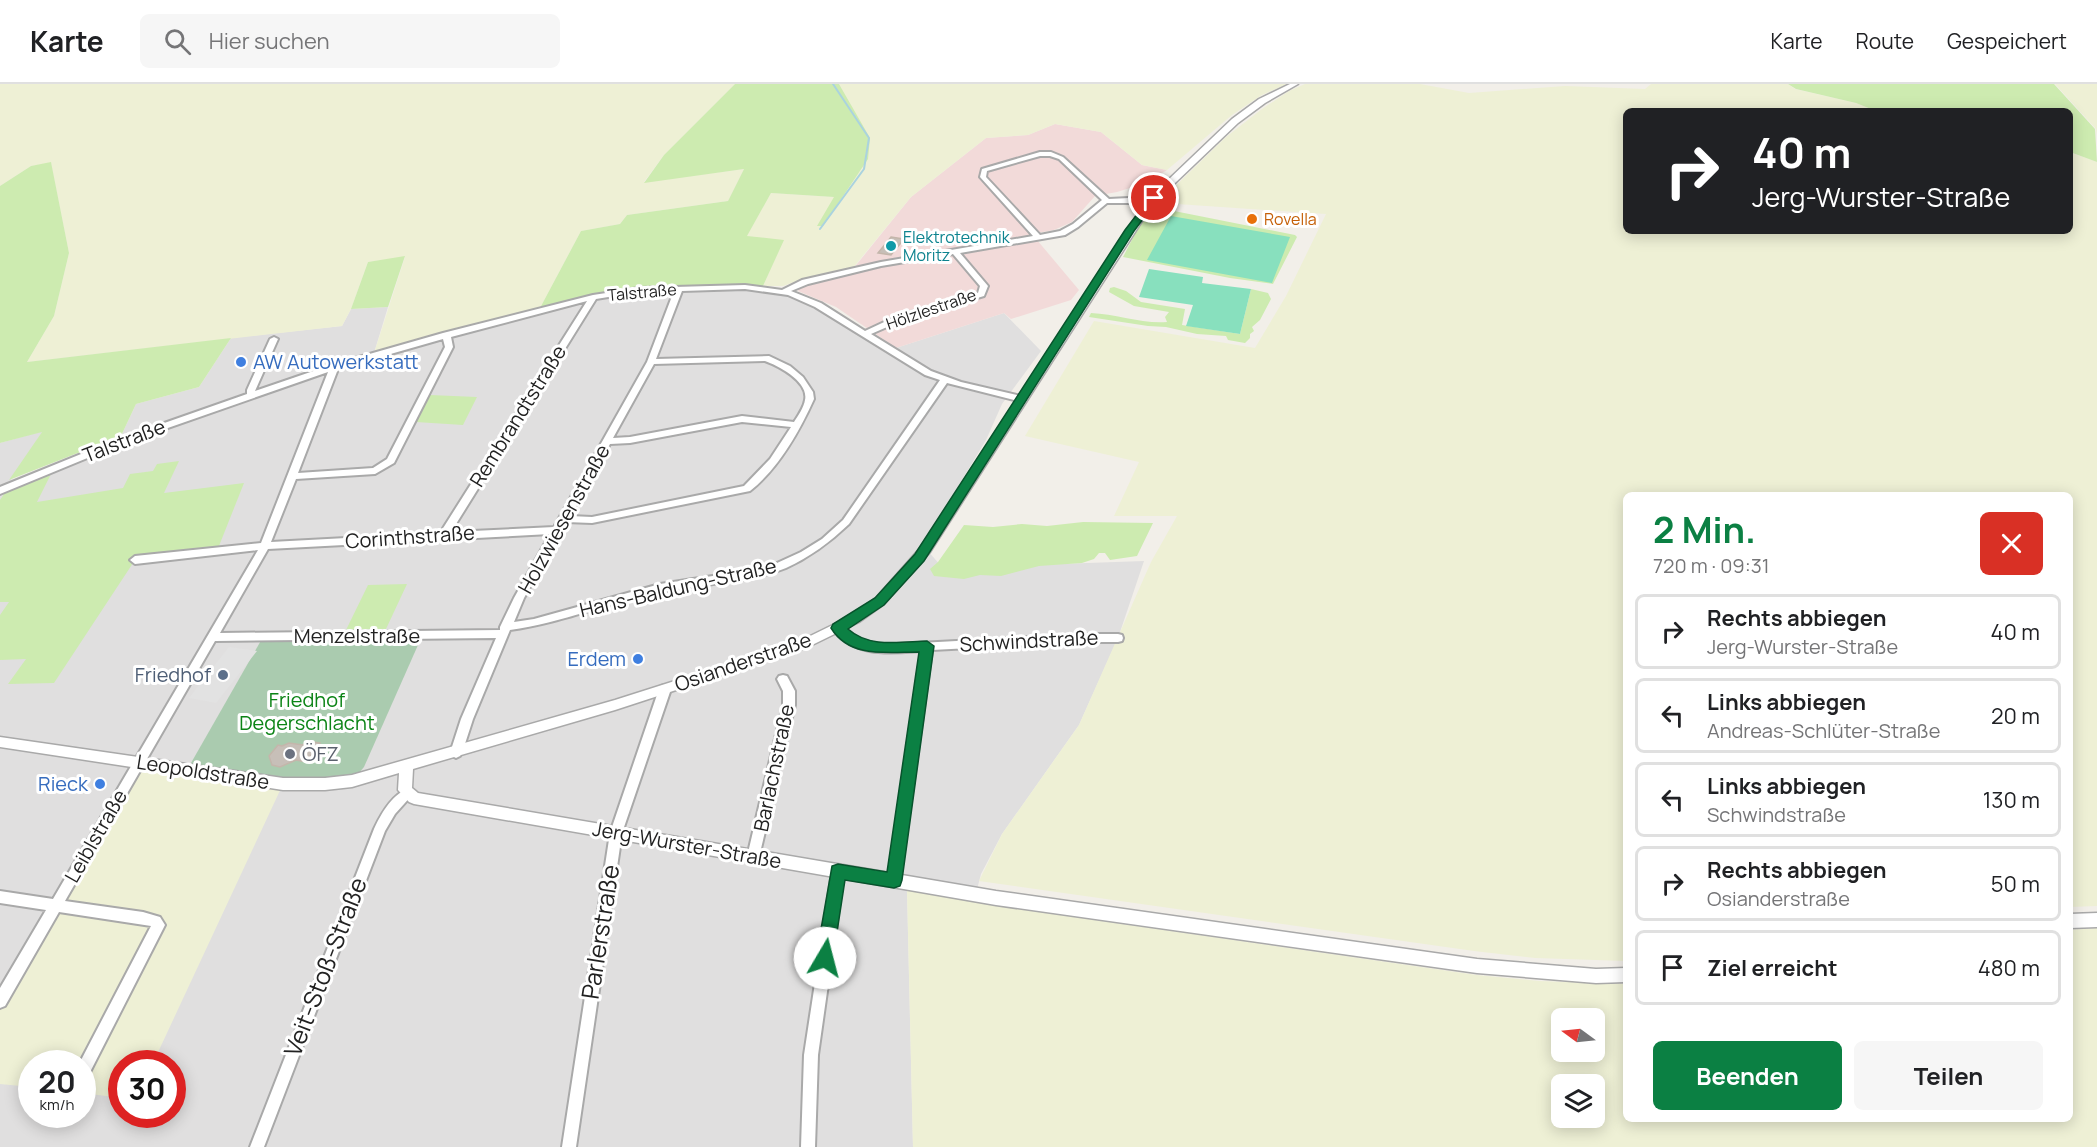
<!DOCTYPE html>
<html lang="de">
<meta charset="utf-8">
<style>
:root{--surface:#fff;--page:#f6f6f6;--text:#202124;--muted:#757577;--line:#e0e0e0;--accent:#0b8043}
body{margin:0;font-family:Manrope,sans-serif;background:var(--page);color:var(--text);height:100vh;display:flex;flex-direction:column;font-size:22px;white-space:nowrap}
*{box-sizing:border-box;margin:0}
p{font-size:20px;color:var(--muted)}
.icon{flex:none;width:33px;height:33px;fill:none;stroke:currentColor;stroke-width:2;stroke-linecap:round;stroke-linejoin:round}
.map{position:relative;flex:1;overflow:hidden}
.drawer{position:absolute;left:1623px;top:408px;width:450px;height:630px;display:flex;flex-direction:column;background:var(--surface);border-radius:9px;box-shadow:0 3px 15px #0003}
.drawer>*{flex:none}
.banner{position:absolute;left:1623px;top:24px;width:450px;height:126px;border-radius:9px;box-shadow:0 3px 15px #0003;background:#202124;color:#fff;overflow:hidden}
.needle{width:39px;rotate:285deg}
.tools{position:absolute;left:1551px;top:924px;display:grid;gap:12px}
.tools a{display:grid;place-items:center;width:54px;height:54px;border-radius:9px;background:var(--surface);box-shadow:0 3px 15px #0003;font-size:30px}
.speed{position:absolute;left:18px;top:966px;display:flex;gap:12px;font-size:30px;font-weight:700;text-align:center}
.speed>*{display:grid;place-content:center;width:78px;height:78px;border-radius:50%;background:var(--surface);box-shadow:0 3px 15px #0003;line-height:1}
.speed small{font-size:15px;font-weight:400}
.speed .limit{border:9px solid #d22;background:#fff;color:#111}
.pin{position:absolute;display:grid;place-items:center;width:51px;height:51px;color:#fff;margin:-26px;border:3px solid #fff;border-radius:50%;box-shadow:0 2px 6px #0007}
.me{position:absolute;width:66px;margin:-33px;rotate:8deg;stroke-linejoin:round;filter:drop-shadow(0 0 4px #0008)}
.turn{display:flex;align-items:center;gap:21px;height:126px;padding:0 30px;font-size:27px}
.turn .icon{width:78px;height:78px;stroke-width:2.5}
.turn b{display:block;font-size:42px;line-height:51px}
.round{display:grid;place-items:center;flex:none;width:63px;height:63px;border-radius:9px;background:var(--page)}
.summary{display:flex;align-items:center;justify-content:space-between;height:102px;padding:0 30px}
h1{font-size:36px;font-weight:700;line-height:45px;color:var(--accent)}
.button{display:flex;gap:12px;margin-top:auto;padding:12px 30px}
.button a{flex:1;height:69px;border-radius:9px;background:var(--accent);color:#fff;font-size:24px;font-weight:700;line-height:69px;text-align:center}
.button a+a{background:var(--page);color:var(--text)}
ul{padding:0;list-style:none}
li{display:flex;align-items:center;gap:18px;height:75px;margin:0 12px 9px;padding:0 18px;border:3px solid var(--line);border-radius:9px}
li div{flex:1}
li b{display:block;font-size:22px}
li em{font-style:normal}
header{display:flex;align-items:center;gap:36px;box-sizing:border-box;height:84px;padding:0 30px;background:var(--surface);border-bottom:2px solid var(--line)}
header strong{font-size:28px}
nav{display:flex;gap:33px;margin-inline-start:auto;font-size:21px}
.search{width:420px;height:54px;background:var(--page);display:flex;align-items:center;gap:15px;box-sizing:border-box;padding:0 21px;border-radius:9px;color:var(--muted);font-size:22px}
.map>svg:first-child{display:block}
.residential{fill:#e0dfdf;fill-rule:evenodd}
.commercial{fill:#f2dad9}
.farmland{fill:#eef0d5;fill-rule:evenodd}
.grass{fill:#cdebb0}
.cemetery{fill:#aacbaf}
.pitch{fill:#88e0be}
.parking{fill:#e2e2e2}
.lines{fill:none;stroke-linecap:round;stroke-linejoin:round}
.stream{stroke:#aad3df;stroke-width:2}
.building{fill:#c7bfb8;stroke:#c4b6ab;stroke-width:1.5}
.minor-casing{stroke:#a9a9a9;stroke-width:4}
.tertiary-casing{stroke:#a9a9a9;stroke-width:3}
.minor{fill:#fff;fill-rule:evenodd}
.tertiary{fill:#fff;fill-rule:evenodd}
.route{fill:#0b8043;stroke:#07532c;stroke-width:1.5}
.food-dot{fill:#e8710a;stroke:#fff;stroke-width:2}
.culture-dot{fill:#0f9aa8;stroke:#fff;stroke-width:2}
.shop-dot{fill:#3f7fe0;stroke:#fff;stroke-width:2}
.service-dot{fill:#5c6f8a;stroke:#fff;stroke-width:2}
.worship-dot{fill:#6b7280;stroke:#fff;stroke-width:2}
.labels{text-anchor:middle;stroke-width:6;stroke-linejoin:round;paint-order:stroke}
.far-food-label{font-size:16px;fill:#c56008;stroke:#fff;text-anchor:start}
.far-culture-label{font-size:16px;fill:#0d838f;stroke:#fff;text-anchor:start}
.far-street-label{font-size:16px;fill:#222;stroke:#fff}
.shop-label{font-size:20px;fill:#366cbe;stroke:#fff;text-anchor:end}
.street-label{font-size:20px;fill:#222;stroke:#fff}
.service-label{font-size:20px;fill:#4e5e75;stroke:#fff;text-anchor:end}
.park-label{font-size:20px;fill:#0c8416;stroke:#fff}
.worship-label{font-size:20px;fill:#5b616d;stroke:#fff;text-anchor:start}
.near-street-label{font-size:24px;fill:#222;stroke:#fff}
</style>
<header>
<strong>Karte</strong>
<div class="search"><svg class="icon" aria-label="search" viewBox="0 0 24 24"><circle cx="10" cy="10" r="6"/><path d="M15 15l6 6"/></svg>Hier suchen</div>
<nav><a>Karte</a><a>Route</a><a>Gespeichert</a></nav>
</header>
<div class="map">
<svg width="2097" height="1063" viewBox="0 0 2097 1063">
<rect width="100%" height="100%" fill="#f2efe9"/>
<path class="residential" d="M745,203l40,4 28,14 76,49 7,-6 108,-35 37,38 -39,53 -16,36 -39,65 -3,12 -18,32 17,19 201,-7 -26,77 -39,87 -77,109 -21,40 -7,27 -67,-10 6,256h-913v-704l43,-12 -32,49 110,-44 15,-32 63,-17 32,-49 111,-12 9,-17 37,-2 -14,46 69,-20 4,2 170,-43zM32,980h50v50h-50zM122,980h50v50h-50z"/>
<path class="commercial" d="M1055,40l46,8 41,33 25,5 -21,13 -29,9 -22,4 -23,26 -18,8 -22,4 47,56 -8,10 -60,19 -7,-6 -108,35 -60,-41 -38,-16 3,-6 48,-11 62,-77 75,-59 42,-3z"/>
<path class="farmland" d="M0,0h735l-71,71 -20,27 100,-13 -16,32 -101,14 -7,9 -39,7 -41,77 -166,45 31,-96 -37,5 -17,47 -9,17 -315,36 27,-46 15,-63 -18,-90 -20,3 -31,20z
M839,0h448l-25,11 -30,20 -65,55 -25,-5 -41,-33 -46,-8 -27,11 -42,3 -75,59 -58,71 -47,10 -23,8h-20l20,-45 -37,-4 25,-44 64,4 27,-28 -11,-64z
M1305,0h115l49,9 96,-7 80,3 6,-5h137l7,5 61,14 20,8h-250v120h444v-79l27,10v744l-27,1v-412h-444v466l-91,-3 -61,-7 -495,-70 23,-47 77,-109 72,-163 26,-46h-63l25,-54 -114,-26 69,-115 161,27 31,-52 40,-82 -149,-10 -12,-4v-4l61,-59 36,-28 27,-18z
M2055,0h42v51l-1,-6z
M139,678l144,22 -130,279 -31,1 -1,34 -38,-5 -1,-29h-50l-1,23 -31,-3v-83z
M907,806l160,26 410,59 62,6 87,3v135h444v-189l27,-2v219h-1184zM1562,934h32v34h-32zM1562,1000h32v34h-32z"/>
<path class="grass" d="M735,0h104l31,54 -2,21 -45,67h-6l17,-29 -63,-4 -24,43 37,4 -21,46 -134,3 -37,6 -52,13 41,-77 39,-7 7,-9 101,-14 16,-32 -100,14 20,-28z
M1788,0h266l41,45 2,33 -27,-10v-41h-194l-20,-8 -60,-14z
M51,78l18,91 -15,63 -27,46 204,-24 -32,49 -63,17 -15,32 -112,44 33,-48 -42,11v-257l31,-20z
M1154,123l141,28 2,2 -24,47 -43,-6 -107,-21 13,-25z
M405,172l-17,51 -37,2 17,-47z
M1114,203l12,4 15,11 44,7 -3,16 58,9 11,-45 17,4 3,6 -11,21 -8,7 2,4 -4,3v4l-5,5 -17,-3 -2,-4 -29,-2 -31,-7 -18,-1 -59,-9 2,-4c25,1 51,11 76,9l-2,-5 4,-5 -35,-6 -25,-14 1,-4z
M430,311l47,2 -14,28 -47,-3z
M179,377l-15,32 80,-10 -27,68 -82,9 -81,123 -46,1 18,-25 -26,1v-45l9,-13h-9v-102l8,-12 46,-20 -17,34 86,-14 7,-14 23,-3 4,-7z
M1083,438l70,1 -16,33 -27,4 -5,-7h-6l-5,6 -12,4 -43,3 -38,10 -21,-1 -16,4 -30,-3 -4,-7 8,-7 26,-37 29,2 29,-3 25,2z
M407,500l-21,45 -40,1 22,-45z"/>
<path class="cemetery" d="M422,552l-58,131 -12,14 -14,2 -151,-13 76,-133z"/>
<path class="pitch" d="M1171,132l119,21 -18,46 -125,-23z
M1149,185l54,8 -1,6 49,6 -11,45 -54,-8 7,-21 -54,-8z"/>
<path class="parking" d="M229,563l28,4 -41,52 -27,-5z"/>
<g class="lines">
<path class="stream" d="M820,145l44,-60 5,-31 -36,-54"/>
</g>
<path class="building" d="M891,153l13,2 -13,16 -13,-2z
M306,657l14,2 -14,19 -10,-2 -16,7 -8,-2 -3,-9 9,-11 4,1 7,-3 14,2z"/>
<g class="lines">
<defs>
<path id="minor" d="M1040,68h11l12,5 46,42 20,-1 24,6 -4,2 -20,-3h-22l-29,24 -13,8 -105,18 28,33 -4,10 -81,24 -32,14 60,37 30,11 64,15v4l-3,1 -75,-19 -98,141c-19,18 -39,33 -63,44 -39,16 -84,15 -125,24 -51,10 -99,31 -151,38l-37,89 -11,34 -2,3 -4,2 -4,-2 -2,-3 11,-34 35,-81 -281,3 -150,260 78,11 17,5 5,8 -78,153 -5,2v-16h-3l72,-138 -92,-14 -54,94 -5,2v-20l46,-78 -46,-7v-12l53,8 205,-349 -123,14 -5,-4 5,-4 126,-13 67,-171 -209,73 -119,49v-7l113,-46 134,-47v-4l23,-51 4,-2 4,2 -23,52 76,-26 112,-32 150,-38 46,-7 106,-3 37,5 20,-10 79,-18 152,-26 -53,-59 2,-8zM1040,72h10l9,3 43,41 -29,24 -13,7 -20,4 -54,-58 1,-6zM953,170l27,32 -2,7 -81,23 -32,15 -44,-28 -30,-12 17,-7 73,-18zM745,205l43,6 27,12 110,68 15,5 -97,140 -21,19 -21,13 -24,11 -25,7 -92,14 -126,35 -20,3 10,-24 42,-76 26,1 158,-32c29,-23 49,-59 64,-92l-1,-7 -10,-15 -13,-11 -21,-10 -113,3 26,-68zM674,207l-27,71 -93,165 -103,5 145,-233 43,-7zM587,217l-147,232 -169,9 25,-63 79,-5 19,-11 59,-116 -2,-10zM443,255l2,8 -58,112 -14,9 -75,5 40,-104zM765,277c14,5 44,21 40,39 -1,7 -7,16 -11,22l-52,-6 -112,21 -17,1 41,-74zM742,338l49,5 -21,32 -26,27 -152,31 -22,-1 40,-72 20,-1zM550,450l-36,64 -14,29v3l-280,3 48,-84z
M838,540l23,16 20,5 205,-11h32l4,1 1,3 -1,3 -4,1h-32l-154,8 -32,230 -2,4 -4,2 -4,-2 -2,-4 33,-229c-31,2 -68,7 -88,-23l1,-3z
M783,591l4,1 8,15v14l-36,152 -2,4 -4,2 -4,-2 -2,-4 36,-152v-14l-6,-12 2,-3z
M665,601l4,1 2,3 -49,144 -46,314h-14l48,-314 49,-144 2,-3z
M407,705l4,1 2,4 -18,20 -10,17 -121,316h-14l124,-318c7,-15 17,-33 33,-40z
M838,782l4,2 2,4 -26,183 -3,92h-14l3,-92 28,-183 2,-4z"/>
<path id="tertiary" d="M1290,0h8l-33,19 -27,20 -85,81 -223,348 -46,52 -25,18 -51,25 -193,63 -202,59 -1,19 6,5 578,98 481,68 119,10 30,-1v14l-30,1 -119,-10 -481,-68 -582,-101 -5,-2 -11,-12 1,-17 -47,14 -27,3h-42l-283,-43v-10l283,41h42l27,-3 263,-75 185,-59 51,-25 25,-18 46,-52 225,-346 85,-81 27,-20z
M2097,829v14l-27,1v-14z"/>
</defs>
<use href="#minor" class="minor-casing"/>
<use href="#tertiary" class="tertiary-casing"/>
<use href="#minor" class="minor"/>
<use href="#tertiary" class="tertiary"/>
</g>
<path class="route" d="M1151,112l8,2 -25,33 -210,330 -40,44 -36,24c21,19 51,13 79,12l7,5 -32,234 -2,6 -6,2 -49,-8 -12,78 -2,6 -6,2 -6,-2 -3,-6 16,-92 6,-2 49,8 32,-220c-31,0 -69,7 -88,-24l2,-4 42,-26 40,-44 210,-324z"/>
<circle class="food-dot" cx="1252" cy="135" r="6"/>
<circle class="culture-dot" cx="891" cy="162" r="6"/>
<g class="shop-dot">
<circle cx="241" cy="278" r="6"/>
<circle cx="638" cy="575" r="6"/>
<circle cx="100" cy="700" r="6"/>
</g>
<circle class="service-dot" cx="223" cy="591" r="6"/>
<circle class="worship-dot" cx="290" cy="670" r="6"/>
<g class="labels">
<g class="far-food-label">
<text x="1264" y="141">Rovella</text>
</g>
<g class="far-culture-label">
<text x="903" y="159">Elektrotechnik<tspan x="903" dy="18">Moritz</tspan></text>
</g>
<g class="far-street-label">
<text transform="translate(642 208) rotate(-5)" y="6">Talstraße</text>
<text transform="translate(931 225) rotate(-19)" y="6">Hölzlestraße</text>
</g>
<g class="shop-label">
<text x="253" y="285" text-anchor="start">AW Autowerkstatt</text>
<text x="626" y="582">Erdem</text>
<text x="88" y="707">Rieck</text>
</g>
<g class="street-label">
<text transform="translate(518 332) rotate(-58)" y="7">Rembrandtstraße</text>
<text transform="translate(124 357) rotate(-21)" y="7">Talstraße</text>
<text transform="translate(564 435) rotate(-61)" y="7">Holzwiesenstraße</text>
<text transform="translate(410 453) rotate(-4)" y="7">Corinthstraße</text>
<text transform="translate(678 504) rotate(-13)" y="7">Hans-Baldung-Straße</text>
<text x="357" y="559">Menzelstraße</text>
<text transform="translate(1029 557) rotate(-3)" y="7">Schwindstraße</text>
<text transform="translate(743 578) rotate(-19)" y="7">Osianderstraße</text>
<text transform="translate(774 684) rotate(-78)" y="7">Barlachstraße</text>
<text transform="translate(203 688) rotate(9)" y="7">Leopoldstraße</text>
<text transform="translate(96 752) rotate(-60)" y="7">Leiblstraße</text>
<text transform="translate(687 761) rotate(10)" y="7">Jerg-Wurster-Straße</text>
</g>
<g class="service-label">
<text x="211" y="598">Friedhof</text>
</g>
<g class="park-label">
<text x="307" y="623">Friedhof<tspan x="307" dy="23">Degerschlacht</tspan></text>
</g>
<g class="worship-label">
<text x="302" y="677">ÖFZ</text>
</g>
<g class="near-street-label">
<text transform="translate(601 848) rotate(-81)" y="8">Parlerstraße</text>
<text transform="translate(326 883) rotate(-69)" y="8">Veit-Stoß-Straße</text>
</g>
</g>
</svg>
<div class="tools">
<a><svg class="needle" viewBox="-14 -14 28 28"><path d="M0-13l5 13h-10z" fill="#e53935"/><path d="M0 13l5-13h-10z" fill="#757577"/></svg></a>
<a><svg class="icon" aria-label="layers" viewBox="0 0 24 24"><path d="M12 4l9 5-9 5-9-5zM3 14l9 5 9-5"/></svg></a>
</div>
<div class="speed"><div>20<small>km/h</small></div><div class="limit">30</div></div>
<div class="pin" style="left:1154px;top:114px;background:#d93025"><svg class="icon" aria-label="arrive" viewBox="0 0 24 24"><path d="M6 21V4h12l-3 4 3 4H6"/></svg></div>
<svg class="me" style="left:825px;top:874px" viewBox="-20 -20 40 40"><circle r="19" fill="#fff"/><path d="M0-13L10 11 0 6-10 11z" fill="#0b8043"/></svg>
<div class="banner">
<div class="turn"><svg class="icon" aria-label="right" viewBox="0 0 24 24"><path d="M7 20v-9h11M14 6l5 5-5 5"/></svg><div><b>40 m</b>Jerg-Wurster-Straße</div></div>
</div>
<section class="drawer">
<div class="summary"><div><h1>2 Min.</h1><p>720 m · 09:31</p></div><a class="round" style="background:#d93025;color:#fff"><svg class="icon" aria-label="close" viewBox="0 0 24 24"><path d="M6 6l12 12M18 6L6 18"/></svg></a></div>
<ul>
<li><svg class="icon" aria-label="right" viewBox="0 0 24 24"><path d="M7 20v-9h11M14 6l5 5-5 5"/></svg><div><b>Rechts abbiegen</b><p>Jerg-Wurster-Straße</p></div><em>40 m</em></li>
<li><svg class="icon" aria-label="left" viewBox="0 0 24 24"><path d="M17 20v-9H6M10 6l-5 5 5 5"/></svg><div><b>Links abbiegen</b><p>Andreas-Schlüter-Straße</p></div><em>20 m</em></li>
<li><svg class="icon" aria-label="left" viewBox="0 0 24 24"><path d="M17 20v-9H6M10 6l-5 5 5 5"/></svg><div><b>Links abbiegen</b><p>Schwindstraße</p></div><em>130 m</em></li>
<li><svg class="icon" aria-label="right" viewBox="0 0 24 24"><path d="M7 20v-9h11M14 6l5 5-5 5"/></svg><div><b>Rechts abbiegen</b><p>Osianderstraße</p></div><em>50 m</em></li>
<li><svg class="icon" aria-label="arrive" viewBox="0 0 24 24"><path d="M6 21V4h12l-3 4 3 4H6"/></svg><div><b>Ziel erreicht</b></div><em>480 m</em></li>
</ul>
<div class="button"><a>Beenden</a><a>Teilen</a></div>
</section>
</div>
